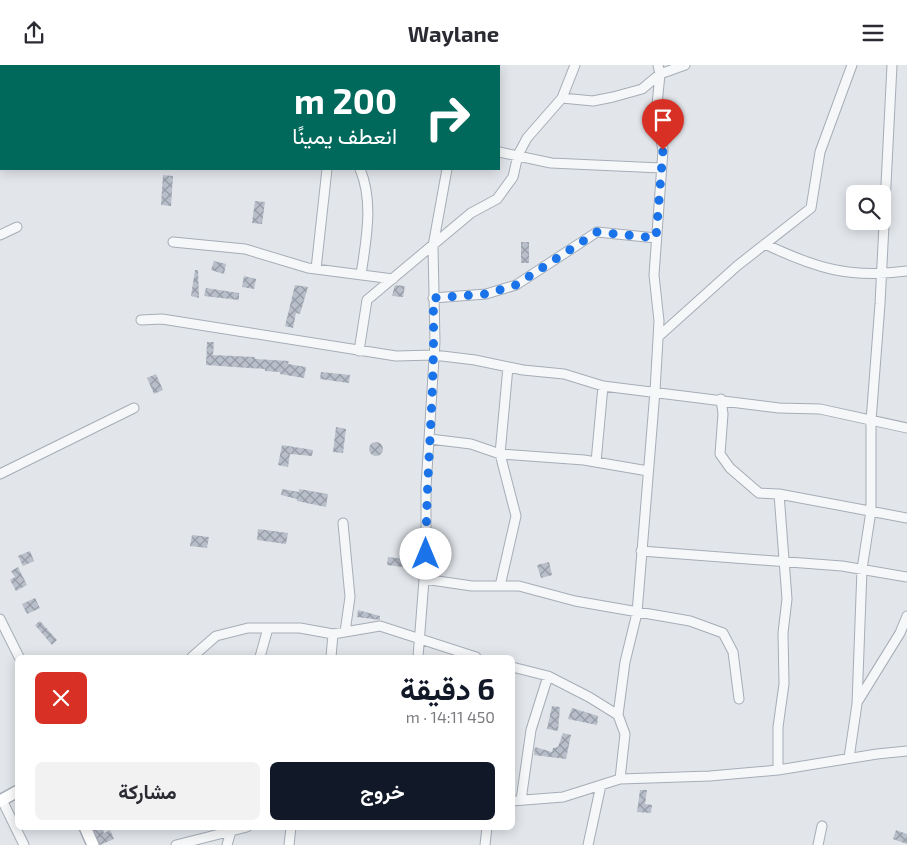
<!DOCTYPE html>
<html lang="ar">
<meta charset="utf-8">
<style>
:root{--surface:#fff;--page:#f2f2f3;--text:#2b2b33;--muted:#7c7c81;--accent:#111827}
body{margin:0;font-family:"Exo 2",Vazirmatn,sans-serif;background:var(--page);color:var(--text);direction:rtl;height:100vh;display:flex;flex-direction:column;font-size:19px;white-space:nowrap}
*{box-sizing:border-box;margin:0}
p{font-size:16px;color:var(--muted)}
.icon{flex:none;width:28px;height:28px;fill:none;stroke:currentColor;stroke-width:2;stroke-linecap:round;stroke-linejoin:round}
.map{position:relative;flex:1;overflow:hidden;direction:ltr}
.drawer{position:absolute;left:15px;top:590px;width:500px;height:175px;display:flex;flex-direction:column;background:var(--surface);border-radius:8px;box-shadow:0 2px 12px #0003;direction:rtl}
.drawer>*{flex:none}
.top-card{position:absolute;left:0px;top:0px;width:500px;height:105px;box-shadow:0 2px 12px #0003;direction:rtl;background:#00695c;color:#fff;overflow:hidden}
.buttons{position:absolute;left:846px;top:120px;display:grid;gap:10px}
.buttons a{display:grid;place-items:center;width:45px;height:45px;border-radius:8px;background:var(--surface);box-shadow:0 2px 12px #0003;font-size:25px}
.pin{position:absolute;display:grid;place-items:center;width:42px;height:42px;color:#fff;margin:-51px -21px;border-radius:50% 50% 50% 0;rotate:-45deg;box-shadow:0 0 5px #0007}
.pin .icon{rotate:45deg}
.me{position:absolute;width:55px;margin:-28px;rotate:0deg;stroke-linejoin:round;filter:drop-shadow(0 0 4px #0008)}
.turn{display:flex;align-items:center;gap:18px;height:105px;padding:0 20px;font-size:22px}
.turn .icon{width:65px;height:65px;stroke-width:2.5}
.turn b{display:block;font-size:35px;line-height:42px}
.round{display:grid;place-items:center;flex:none;width:52px;height:52px;border-radius:8px;background:var(--page)}
.overview{display:flex;align-items:center;justify-content:space-between;height:85px;padding:0 20px}
h1{font-size:30px;font-weight:700;line-height:38px;color:var(--accent)}
.action{display:flex;gap:10px;margin-top:auto;padding:10px 20px}
.action a{flex:1;height:58px;border-radius:8px;background:var(--accent);color:#fff;font-size:20px;font-weight:700;line-height:58px;text-align:center}
.action a+a{background:var(--page);color:var(--text)}
header{display:flex;justify-content:space-between;align-items:center;height:65px;padding:0 20px;background:var(--surface);font-size:22px;font-weight:700}
.map>svg:first-child{display:block}
.building{fill:url(#building-cross-hatch)}
.lines{fill:none;stroke-linecap:round;stroke-linejoin:round}
.street-casing{stroke:#a6adb6;stroke-width:11}
.secondary-casing{stroke:#a6adb6;stroke-width:14}
.street{stroke:#f5f7f9;stroke-width:9}
.secondary{stroke:#fff;stroke-width:11}
.route{stroke:#1a73e8;stroke-width:9;stroke-dasharray:0 16.2}
</style>
<header><svg class="icon" aria-label="menu" viewBox="0 0 24 24"><path d="M4 6h16M4 12h16M4 18h16"/></svg>Waylane<svg class="icon" aria-label="share" viewBox="0 0 24 24"><path d="M12 15V3M7 8l5-5 5 5M5 13v7h14v-7"/></svg></header>
<div class="map">
<svg width="907" height="780" viewBox="0 0 907 780">
<defs>
<pattern id="building-cross-hatch" width="8" height="8" patternUnits="userSpaceOnUse" patternTransform="scale(1.25)"><rect width="8" height="8" fill="#b9bfca"/><path d="M0 0l8 8M0 8l8-8" fill="none" stroke="#969ca6"/></pattern>
</defs>
<rect width="100%" height="100%" fill="#e2e6eb"/>
<path class="building" d="M163,110l10,1 -2,30 -10,-1z
M255,136l10,1 -3,22 -10,-1z
M521,177h8v21h-8z
M214,196l12,3 -2,10 -13,-4z
M195,205h3l1,28 -8,-2z
M244,211l12,3 -2,10 -12,-2z
M295,220l13,2 -8,27 -4,-1 -3,15 -8,-2z
M395,220l10,1 -2,11 -11,-1z
M206,223l33,5v7l-35,-4z
M207,277h7l-1,13 42,2v2l34,2 -1,3 18,3 -2,11 -24,-4v-2l-15,-1v-2l-59,-4z
M321,307l29,3 -1,8 -29,-4z
M156,309l7,16 -9,4 -7,-16z
M336,362l10,2 -3,24 -10,-1z
M369 384a7 7 0 1 1 14 0a7 7 0 1 1-14 0Z
M282,380l31,5 -1,6 -22,-2 -2,13 -10,-2z
M282,424l17,3v-3l29,5 -2,13 -29,-6v-2l-16,-4z
M258,464l30,4 -2,11 -29,-4z
M192,470l17,2 -2,11 -17,-2z
M30,486l4,10 -11,5 -5,-10z
M388,492l16,2 -1,8 -16,-2z
M549,497l3,13 -11,3 -4,-13z
M18,502l9,18 -11,6 -6,-11 5,-3 -4,-6z
M35,533l5,10 -13,6 -5,-10z
M358,545l22,6v4l-23,-3z
M40,556l17,19 -5,5 -17,-20z
M552,641l8,1 -2,24 -11,-2z
M572,643l26,8 -1,9 -29,-6z
M563,668l8,2 -5,24 -32,-4 1,-8 17,5 1,-4 5,-1z
M640,725h7l-2,14 7,1 -1,8 -14,-1z
M102,762l2,6 6,-3 4,9 -14,6 -6,-15z
M896,765l11,4v10l-14,-5z"/>
<g class="lines">
<defs>
<path id="street" d="M454,1v-1
M562,33l31,3 20,-4 29,-8 18,-15 25,-9
M499,87l52,11 110,5
M360,104c14,33 6,71 1,106
M0,170l17,-8
M173,177l72,7 63,19 85,11
M765,179c50,24 85,35 142,27
M316,204l11,-100
M433,233l53,-4 30,-9 81,-53 59,6
M141,255l21,-1 234,37 38,-1 41,5 48,10 41,4 39,12 176,22 41,1 87,19
M658,272l79,-71 74,-58 9,-56 32,-87
M359,286l8,-51 104,-87 26,-14 16,-22 5,-22 9,-17 35,-40 13,-33
M721,334l2,15 -3,40 10,14 29,25 20,1 128,24
M430,374l41,5 29,10 84,6 64,11
M596,397l7,-76
M0,409l134,-66
M343,458l7,74 -5,35
M641,486l201,15 65,11
M424,514l48,7h47l56,15 115,20 33,12 10,19 6,47
M500,521l16,-70 -16,-62 8,-87
M0,554l19,38
M192,592l24,-21 32,-8h52l33,6 47,-8 96,31
M260,592l8,-29
M331,592l2,-23
M418,592l8,-103v-67l9,-145 -2,-96 14,-77
M512,602l36,9 41,21 29,18 7,19 -5,45
M858,636l42,-68 7,-17
M618,650l7,-53 12,-49 18,-222 4,-70 -5,-46 9,-125 -7,-35 4,-41 -2,-9
M849,693l8,-54 5,-135 9,-58v-90l9,-117 12,-239
M778,705v-43l6,-43 -1,-51 4,-34 -8,-105
M2,735l22,45
M521,735l10,-70 17,-54
M512,736l51,-4 57,-18 90,-3 68,-6 99,-16 30,-3
M176,780l71,-18
M227,780l5,-17
M289,780l2,-18
M485,780l2,-18
M588,780l13,-60
M818,780l4,-19"/>
<path id="secondary" d="M0,736l18,-10
M85,762l8,18"/>
</defs>
<use href="#street" class="street-casing"/>
<use href="#secondary" class="secondary-casing"/>
<use href="#street" class="street"/>
<use href="#secondary" class="secondary"/>
</g>
<g class="lines">
<path class="route" d="M426,489c0,-85 10,-170 7,-256l53,-4 30,-9 81,-53 59,6 7,-88"/>
</g>
</svg>
<div class="buttons">
<a><svg class="icon" aria-label="search" viewBox="0 0 24 24"><circle cx="10" cy="10" r="6"/><path d="M15 15l6 6"/></svg></a>
</div>
<div class="pin" style="left:663px;top:85px;background:#d93025"><svg class="icon" aria-label="arrive" viewBox="0 0 24 24"><path d="M6 21V4h12l-3 4 3 4H6"/></svg></div>
<svg class="me" style="left:426px;top:489px" viewBox="-20 -20 40 40"><circle r="19" fill="#fff"/><path d="M0-13L10 11 0 6-10 11z" fill="#1a73e8"/></svg>
<div class="top-card">
<div class="turn"><svg class="icon" aria-label="right" viewBox="0 0 24 24"><path d="M7 20v-9h11M14 6l5 5-5 5"/></svg><div><b>200 m</b>انعطف يمينًا</div></div>
</div>
<section class="drawer">
<div class="overview"><div><h1>6 دقيقة</h1><p>450 m · 14:11</p></div><a class="round" style="background:#d93025;color:#fff"><svg class="icon" aria-label="close" viewBox="0 0 24 24"><path d="M6 6l12 12M18 6L6 18"/></svg></a></div>
<div class="action"><a>خروج</a><a>مشاركة</a></div>
</section>
</div>
